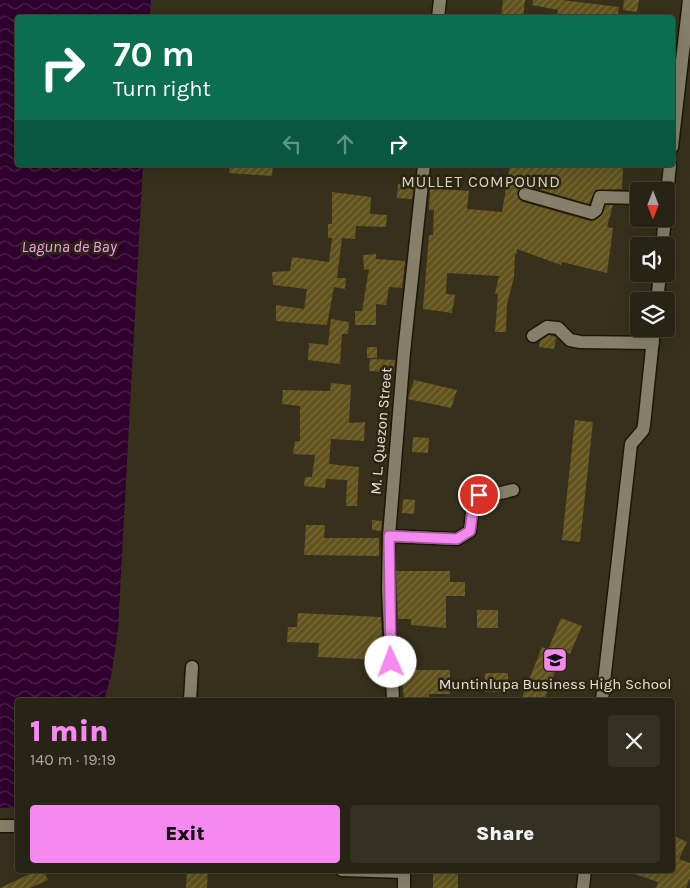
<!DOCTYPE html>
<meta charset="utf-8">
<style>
:root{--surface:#282415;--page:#343022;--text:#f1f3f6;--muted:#a5a4a0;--line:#444134;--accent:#f589ef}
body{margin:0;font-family:Karla,sans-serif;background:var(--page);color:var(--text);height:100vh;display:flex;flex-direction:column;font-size:19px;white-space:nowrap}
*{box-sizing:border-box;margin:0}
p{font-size:16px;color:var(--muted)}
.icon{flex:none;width:28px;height:28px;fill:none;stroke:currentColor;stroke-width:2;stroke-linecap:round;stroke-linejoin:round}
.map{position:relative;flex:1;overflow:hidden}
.side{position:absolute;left:15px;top:698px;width:660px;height:175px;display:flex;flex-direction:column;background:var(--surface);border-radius:5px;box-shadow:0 5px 20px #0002,0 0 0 1px var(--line)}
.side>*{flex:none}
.guide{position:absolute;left:15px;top:15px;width:660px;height:152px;border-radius:5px;box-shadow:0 5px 20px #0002,0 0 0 1px var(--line);background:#0b6e4f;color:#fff;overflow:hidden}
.needle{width:32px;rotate:180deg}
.controls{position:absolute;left:630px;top:182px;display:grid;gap:10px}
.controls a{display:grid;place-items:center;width:45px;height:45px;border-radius:5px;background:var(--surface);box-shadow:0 5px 20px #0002,0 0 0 1px var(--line);font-size:25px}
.pin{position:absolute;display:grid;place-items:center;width:42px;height:42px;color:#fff;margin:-21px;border:2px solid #fff;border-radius:50%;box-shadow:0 1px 5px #0007}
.me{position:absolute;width:55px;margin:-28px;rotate:358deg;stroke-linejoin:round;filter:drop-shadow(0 0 4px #0008)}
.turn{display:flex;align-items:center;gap:18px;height:105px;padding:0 15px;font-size:22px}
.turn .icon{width:65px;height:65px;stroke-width:2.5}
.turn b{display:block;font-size:35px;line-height:42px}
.lanes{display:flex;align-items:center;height:48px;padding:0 15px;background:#0003;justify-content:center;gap:25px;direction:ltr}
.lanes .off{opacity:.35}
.round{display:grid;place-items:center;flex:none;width:52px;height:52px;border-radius:5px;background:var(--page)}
.summary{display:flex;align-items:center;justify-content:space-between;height:85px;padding:0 15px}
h1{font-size:30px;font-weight:800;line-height:38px;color:var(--accent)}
.cta{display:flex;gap:10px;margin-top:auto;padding:10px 15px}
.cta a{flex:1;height:58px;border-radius:5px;background:var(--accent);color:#111;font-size:20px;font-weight:800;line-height:58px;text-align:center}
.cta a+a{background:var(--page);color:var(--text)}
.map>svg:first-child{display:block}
.water{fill:url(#water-waves)}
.building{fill:url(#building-hatch)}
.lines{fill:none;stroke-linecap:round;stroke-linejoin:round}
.street-casing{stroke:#1d1805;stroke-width:15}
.secondary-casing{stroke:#1d1805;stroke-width:15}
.street{stroke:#86806a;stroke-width:12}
.secondary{stroke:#86806a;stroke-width:12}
.route-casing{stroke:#9f599b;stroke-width:12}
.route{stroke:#f589ef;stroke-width:9}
.labels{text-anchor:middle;stroke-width:5;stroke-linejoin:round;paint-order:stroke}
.street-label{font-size:15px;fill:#e7e3d7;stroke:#2c2613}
.poi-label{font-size:15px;fill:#e7e3d7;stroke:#2c2613}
.neighbourhood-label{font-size:16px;letter-spacing:1px;fill:#dfd8c0;stroke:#2c2613}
.water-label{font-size:16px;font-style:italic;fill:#fa9df4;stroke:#2c2613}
</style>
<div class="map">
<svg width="690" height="888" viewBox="0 0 690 888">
<defs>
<pattern id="water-waves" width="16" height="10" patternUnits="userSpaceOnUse" patternTransform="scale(1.25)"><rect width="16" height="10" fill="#2f002e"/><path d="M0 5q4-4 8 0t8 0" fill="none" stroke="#4d254c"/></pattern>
<pattern id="building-hatch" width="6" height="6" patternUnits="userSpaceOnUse" patternTransform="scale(1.25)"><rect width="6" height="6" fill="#62531d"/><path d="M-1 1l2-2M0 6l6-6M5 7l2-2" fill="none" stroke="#786c3d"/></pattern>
</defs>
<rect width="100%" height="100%" fill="#36301c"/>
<path class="water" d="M0,0h151l-1,17 -132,1v147h125l-25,464 -7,48 -7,23h-86l-1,107 -17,1z"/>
<path class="building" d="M503,0h22l-2,18h-22z
M533,0h29l57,7 -2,11h-60l1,-8 -26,-5z
M624,0h15l-2,12 -14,-2z
M230,165h43l-1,11 -43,-3z
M510,165l113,1 -1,23 -26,1 -7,14 -62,-18 -7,2 -3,4 2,7 4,3 67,19 11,-5 5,-11h7l-6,22 6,1 -6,45 -45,-11 -1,3 -44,-16v5h-2l-1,23 -7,27 -1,28h-11l3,-38h-3l4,-18 -52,-3 -1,21 9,1 -3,18 -29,-4 6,-74h4l1,-25h-5l1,-22 39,3 -2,18 35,3z
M398,184l16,2 -2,13 -15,-1z
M332,192l39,5 -1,17 17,1 -1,12 -30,-1 -1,13 -13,-1 -5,40h9l-1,11 -11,-2 -7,38 -51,-4v-16l28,4 3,-20 -34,-4 -1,-13 18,-1 2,-14 37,5 3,-24h-4v-14h4z
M376,254v5l29,2 -3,27 -13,-1 -3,18 -10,-1v21h-21v-14h7l7,-42 -5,1 -1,-15z
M331,319l18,3 -1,12h-6l-2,30 -32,-4 1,-17 19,2z
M549,335l7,2 -2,12 -15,-2 1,-6z
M367,347h10v11h-10z
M370,359l25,1 -1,12 -25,-1z
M414,380l43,10 -6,18 -43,-9z
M331,383l20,2 -2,38 16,-1 -1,19 -33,-2 -2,25 30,3 -2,39h-11l1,-26 -21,-1 -1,9 -21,-2 1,-9h7l3,-22 -22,-1 2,-13h5v-35l-18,-2 1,-14 47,1z
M575,420l18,2 -13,120 -18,-2z
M413,437l16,1 -1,15 -16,-1z
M403,499l12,1 -1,14 -12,-1z
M372,520l10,1 -1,10 -9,-1z
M306,525h19l-1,13h55v18l-75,-1z
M396,571h54v11h15v14h-19v32l-35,-3v-6h-13z
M477,610h21v18h-21z
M298,613l83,4 2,43 -65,-3 1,-14 -32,-1 1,-15h9z
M561,618l21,8 -12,28 -7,-3 -19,49h-23l21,-53 6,3z
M401,670h49v24h-21v6h-25z
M485,673h23v19h-23z
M672,835l15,7 -8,17 11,4v15l-4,10h-30l2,-6 -29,-10 1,-2h42z
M38,870h5l5,10 -18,8h-30z
M187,870h21l-1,18h-21z
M433,870h25v18h-25z"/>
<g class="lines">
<defs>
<path id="street" d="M672,147l17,-147
M525,194l67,19 4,-3 4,-13 39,1
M666,203l4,-38
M662,246l3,-27
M657,301l3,-27
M533,336l14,-9 11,1 12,12 10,2 73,1
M389,536l68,3 13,-8 3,-29 6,-7 9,1 25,-6
M190,700l2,-33
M602,700l29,-256 12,-14 1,-5 10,-96
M0,826h18
M342,870l62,2
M583,888l2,-18"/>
<path id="secondary" d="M438,18l2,-18
M393,700l-5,-111 1,-53 15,-184 20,-187
M404,870v18"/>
</defs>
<use href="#street" class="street-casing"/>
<use href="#secondary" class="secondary-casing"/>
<use href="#street" class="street"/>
<use href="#secondary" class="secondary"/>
</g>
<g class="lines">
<defs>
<path id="route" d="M391,662l-2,-126 68,3 13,-8 4,-29 5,-7"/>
</defs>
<use href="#route" class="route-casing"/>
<use href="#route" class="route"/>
</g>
<defs>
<symbol id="school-square" viewBox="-11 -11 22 22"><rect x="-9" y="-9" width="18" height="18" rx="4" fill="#f589ef" stroke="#2c2613"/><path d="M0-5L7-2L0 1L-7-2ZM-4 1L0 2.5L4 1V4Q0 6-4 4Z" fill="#111"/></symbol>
</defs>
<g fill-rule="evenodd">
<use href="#school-square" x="541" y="646" width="28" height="28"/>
</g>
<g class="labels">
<g class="street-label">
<text transform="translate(381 431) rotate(-85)" y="5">M. L. Quezon Street</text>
</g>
<g class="poi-label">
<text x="555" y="689">Muntinlupa Business High School</text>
</g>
<g class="neighbourhood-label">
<text x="481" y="187">MULLET COMPOUND</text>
</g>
<g class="water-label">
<text x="69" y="252">Laguna de Bay</text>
</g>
</g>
</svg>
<div class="controls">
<a><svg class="needle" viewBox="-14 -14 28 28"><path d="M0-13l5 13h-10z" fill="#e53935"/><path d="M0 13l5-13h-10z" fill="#a5a4a0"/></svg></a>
<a><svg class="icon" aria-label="sound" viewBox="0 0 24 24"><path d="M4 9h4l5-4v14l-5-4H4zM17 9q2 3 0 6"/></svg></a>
<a><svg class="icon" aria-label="layers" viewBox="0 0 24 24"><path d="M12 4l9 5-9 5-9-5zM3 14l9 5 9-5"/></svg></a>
</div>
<div class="pin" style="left:479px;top:495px;background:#d93025"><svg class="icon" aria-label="arrive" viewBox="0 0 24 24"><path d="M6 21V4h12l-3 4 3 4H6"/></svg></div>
<svg class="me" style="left:391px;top:662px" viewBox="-20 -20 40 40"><circle r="19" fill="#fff"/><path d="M0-13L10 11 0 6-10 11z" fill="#f589ef"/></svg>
<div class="guide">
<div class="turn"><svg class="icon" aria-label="right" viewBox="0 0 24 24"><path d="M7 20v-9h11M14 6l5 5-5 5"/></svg><div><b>70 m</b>Turn right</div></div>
<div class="lanes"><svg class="icon off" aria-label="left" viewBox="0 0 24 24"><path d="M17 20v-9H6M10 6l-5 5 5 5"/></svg><svg class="icon off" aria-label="ahead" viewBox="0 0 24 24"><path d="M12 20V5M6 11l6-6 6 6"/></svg><svg class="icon" aria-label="right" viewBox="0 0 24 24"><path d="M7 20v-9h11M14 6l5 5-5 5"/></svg></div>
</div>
<section class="side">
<div class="summary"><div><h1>1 min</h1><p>140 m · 19:19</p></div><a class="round"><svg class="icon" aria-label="close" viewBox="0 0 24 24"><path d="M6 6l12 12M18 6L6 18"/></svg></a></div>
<div class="cta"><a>Exit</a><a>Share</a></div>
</section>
</div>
